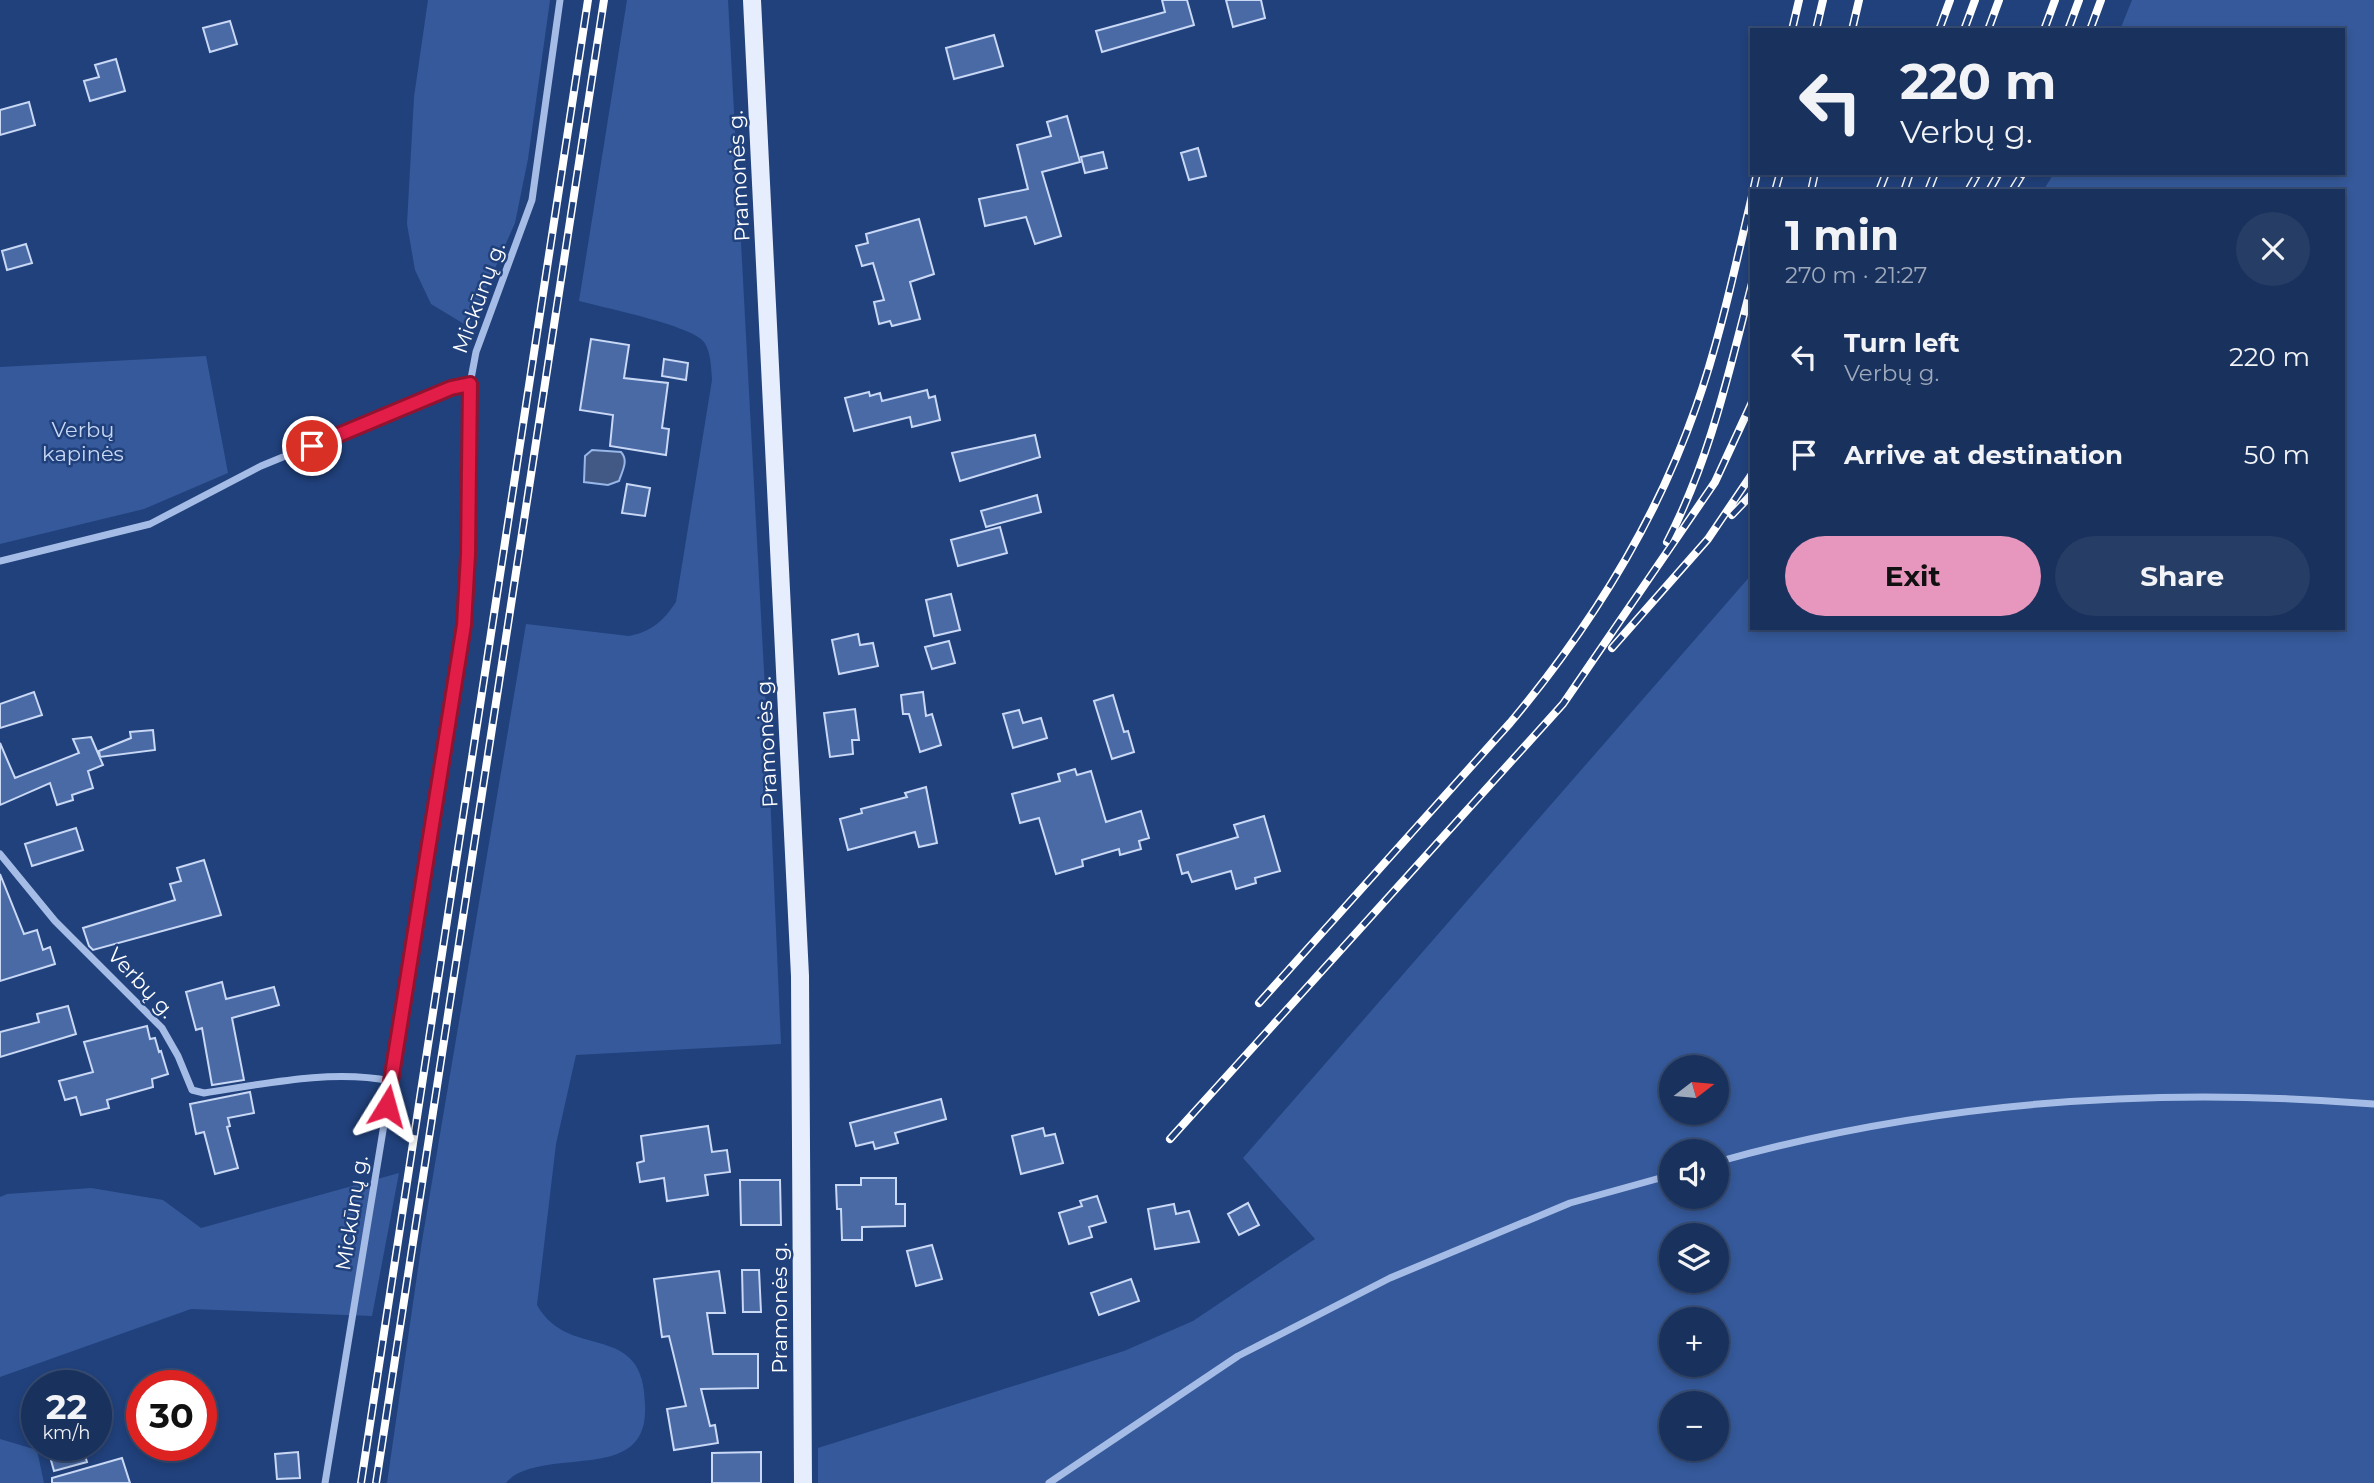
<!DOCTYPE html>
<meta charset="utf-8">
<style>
:root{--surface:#19315d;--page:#263d66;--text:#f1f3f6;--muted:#9fa9bc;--line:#374c72;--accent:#e797bd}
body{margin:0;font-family:Montserrat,sans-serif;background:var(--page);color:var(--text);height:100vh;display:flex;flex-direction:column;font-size:26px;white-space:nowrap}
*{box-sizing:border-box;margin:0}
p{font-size:23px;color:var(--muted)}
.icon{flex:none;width:38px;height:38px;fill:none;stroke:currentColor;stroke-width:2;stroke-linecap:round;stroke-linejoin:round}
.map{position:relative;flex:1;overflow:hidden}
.panel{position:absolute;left:1750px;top:189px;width:595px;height:441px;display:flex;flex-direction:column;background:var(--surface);border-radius:0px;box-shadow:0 4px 10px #0003,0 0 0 2px var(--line)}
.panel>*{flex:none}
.hud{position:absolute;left:1750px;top:28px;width:595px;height:147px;border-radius:0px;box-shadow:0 4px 10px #0003,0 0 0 2px var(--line);background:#19315d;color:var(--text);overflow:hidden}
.needle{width:46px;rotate:74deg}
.tools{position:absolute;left:1659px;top:1055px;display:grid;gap:14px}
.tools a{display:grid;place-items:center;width:70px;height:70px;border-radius:50%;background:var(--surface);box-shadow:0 4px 10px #0003,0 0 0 2px var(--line);font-size:35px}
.speed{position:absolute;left:21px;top:1370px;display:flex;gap:14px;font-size:35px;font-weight:700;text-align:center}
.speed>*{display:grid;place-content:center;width:91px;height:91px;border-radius:50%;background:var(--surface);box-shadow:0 4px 10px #0003,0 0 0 2px var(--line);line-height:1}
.speed small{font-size:18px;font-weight:400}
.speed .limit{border:10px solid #d22;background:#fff;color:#111}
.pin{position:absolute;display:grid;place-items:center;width:60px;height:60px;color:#fff;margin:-30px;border:4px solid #fff;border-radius:50%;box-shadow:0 2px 7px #0007}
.me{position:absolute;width:77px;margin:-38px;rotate:8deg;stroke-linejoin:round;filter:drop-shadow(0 0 5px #0008)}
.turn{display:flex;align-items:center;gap:24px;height:147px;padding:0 35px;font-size:32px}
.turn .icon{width:91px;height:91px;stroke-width:2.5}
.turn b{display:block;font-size:49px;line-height:60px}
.round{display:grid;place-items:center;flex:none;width:74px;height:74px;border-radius:37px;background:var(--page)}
.headline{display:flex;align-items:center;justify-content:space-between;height:119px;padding:0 35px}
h1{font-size:42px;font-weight:700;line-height:52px}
.cta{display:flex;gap:14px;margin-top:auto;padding:14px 35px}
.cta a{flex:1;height:80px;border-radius:42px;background:var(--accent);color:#111;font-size:28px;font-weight:700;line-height:80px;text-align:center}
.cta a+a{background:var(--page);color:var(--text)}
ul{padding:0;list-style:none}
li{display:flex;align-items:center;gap:21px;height:98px;padding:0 35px}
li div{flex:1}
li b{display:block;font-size:26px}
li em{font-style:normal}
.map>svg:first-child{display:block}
.green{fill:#35599a;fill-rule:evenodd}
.water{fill:#425985;stroke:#98b6e7;stroke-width:2}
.building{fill:#4a6aa5;stroke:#c8d8f5;stroke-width:2}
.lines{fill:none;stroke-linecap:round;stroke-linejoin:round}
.minor{stroke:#a5bce6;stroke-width:7}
.primary{stroke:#e6edfd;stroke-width:18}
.rail-casing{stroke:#fff;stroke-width:8}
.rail{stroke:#21417c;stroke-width:5;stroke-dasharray:16;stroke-linecap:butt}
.route-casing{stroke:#92132f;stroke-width:18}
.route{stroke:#e11d48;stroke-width:12}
.labels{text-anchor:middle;stroke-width:5;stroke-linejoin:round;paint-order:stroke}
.street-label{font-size:21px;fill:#fff;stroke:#21417c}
.park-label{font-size:21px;fill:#c8d8f5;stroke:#21417c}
</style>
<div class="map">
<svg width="2374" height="1483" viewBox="0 0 2374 1483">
<rect width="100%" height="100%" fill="#21417c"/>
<path class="green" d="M428,0h122l-22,159 -13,64 -46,104 -38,-23 -16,-34 -8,-46 7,-127z
M627,0h101l40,746 13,298 -205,11 -20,89 -19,161c34,60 112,10 108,109 -1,19 -9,33 -28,40 -29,12 -92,4 -111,29h-119l35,-242 104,-617 103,12c24,-5 34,-15 47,-34l36,-222c-1,-12 -1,-28 -8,-38 -11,-16 -102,-35 -125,-41z
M2132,0h242v1483h-1556v-35l306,-97 69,-30 122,-82 -72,-81 509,-584v54h591v-437h-300l11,-18h289v-143h-223zM1671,1068h46v45h-46zM1671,1152h46v45h-46zM1671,1236h46v45h-46zM1671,1320h46v45h-46zM1671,1404h46v45h-46z
M206,356l22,117 -84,36 -144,35v-177z
M399,1173l-27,143 -181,-7 -191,68v-180l7,-3 84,-6 72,12 38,28z
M0,1439l37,11 7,33h-44z"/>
<path class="water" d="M592,450l29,2c8,9 1,19 -2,29l-11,4 -24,-3 1,-26z"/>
<path class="building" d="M1162,0h25l7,25 -92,27 -6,-21 69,-19z
M1226,0h35l4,18 -32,9z
M230,21l7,23 -27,8 -7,-24z
M994,35l9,31 -49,13 -8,-31z
M116,59l9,32 -35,10 -6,-20 15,-4 -4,-12z
M29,102l6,23 -35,10v-25z
M1067,116l13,46 -38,10 19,64 -26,8 -9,-27 -41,9 -6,-27 49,-10 -11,-44 34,-9 -4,-14z
M1198,148l8,28 -17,4 -8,-27z
M1103,152l4,16 -22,5 -4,-16z
M919,219l15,55 -24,8 10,37 -28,7 -2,-5 -11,3 -5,-22 10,-2 -11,-37 -11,3 -6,-20 12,-3 -2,-9z
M26,244l6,19 -25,7 -5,-19z
M591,339l38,6 -5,33 44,5 -6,45 7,1 -3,26 -56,-9 3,-31 -33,-5z
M664,359l24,4 -2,17 -24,-4z
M927,390l2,8 6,-2 5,24 -28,7 -2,-10 -56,14 -9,-33 24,-6 1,4 10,-3 2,8z
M1035,435l5,22 -80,24 -8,-28z
M627,484l23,4 -5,28 -23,-3z
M1037,495l4,17 -55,15 -5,-16z
M1000,527l7,26 -49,13 -7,-26z
M951,594l9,36 -26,6 -8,-36z
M858,634l2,11 13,-2 5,23 -39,8 -7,-34z
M949,641l6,22 -23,6 -7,-22z
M34,692l8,23 -42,13v-24z
M923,692l3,24 6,-2 9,31 -21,7 -11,-38h-6l-2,-19z
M1113,695l11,37 4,-1 6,21 -22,7 -18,-58z
M855,709l4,31h-7l1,14 -23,3 -6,-44z
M1019,710l4,13 18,-5 6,20 -34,10 -10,-34z
M153,730l2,20 -55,7 -1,-6 32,-13 -1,-6z
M91,737l12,28 -15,6 5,17 -21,7 1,5 -16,5 -7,-22 -50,22v-62l15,35 64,-25 -6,-14z
M1075,769l2,6 14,-4 15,51 35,-11 8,27 -10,3 2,8 -21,6 -1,-6 -37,11 1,6 -27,8 -17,-56 -19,5 -8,-29 48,-13 -2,-7z
M926,787l11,56 -18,4 -4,-15 -67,18 -8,-31 22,-6 -1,-4 46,-12 -2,-4z
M1264,816l16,55 -25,7 1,5 -20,6 -5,-18 -39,11 -4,-10 -6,2 -5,-19 61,-18 -4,-12z
M76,828l7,22 -51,16 -7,-22z
M204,860l17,55 -128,35 -4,-4 -6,-18 92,-28 -5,-16 11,-3 -4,-13z
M0,874l24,60 13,-4 6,20 7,-3 5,17 -55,17z
M222,982l4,17 48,-12 5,18 -47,13 12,62 -32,5 -10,-57 -6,2 -10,-38z
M68,1006l8,28 -76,23v-25l39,-10 -2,-8z
M147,1026l3,13 5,-1 4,14 2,-1 7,23 -16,5 1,8 -46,13 2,8 -28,7 -5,-18 -11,3 -6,-19 34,-9 -9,-30z
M250,1092l4,21 -26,5 2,8 -3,1 11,41 -23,6 -11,-42 -8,2 -6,-30z
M941,1099l5,20 -51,14 3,10 -23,6 -2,-7 -17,4 -6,-23z
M708,1126l4,26 15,-2 3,22 -25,3 3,20 -41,6 -3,-23 -24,4 -3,-19 7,-2 -3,-25z
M1043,1128l2,8 10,-2 8,29 -42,11 -9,-38z
M861,1178h35v26h9v22l-43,1v13h-20l-1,-31h-4l-1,-24h25z
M740,1180h40l1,45h-40z
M1097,1196l9,26 -17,5 3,10 -23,7 -10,-31 23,-7 -2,-5z
M1248,1203l11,22 -20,10 -11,-21z
M1174,1204l2,10 13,-3 10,31 -44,7 -7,-40z
M932,1245l10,34 -26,7 -9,-35z
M742,1270h17l2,42h-18z
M719,1271l6,42h-18l6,41h45v34l-57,1 9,37 5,-1 3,18 -44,7 -7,-41 19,-3 -17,-70 -7,1 -8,-58z
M1131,1279l8,22 -40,14 -8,-22z
M47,1446h35l5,16 -33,9z
M298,1452l2,26 -23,1 -2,-25z
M761,1452v31h-49v-30z
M122,1458l8,25h-78v-5z"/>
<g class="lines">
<path class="minor" d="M0,561l150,-37 111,-58 190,-78 19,-4
M0,854l55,67 107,107 16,28 14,34 12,3c60,-9 127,-24 187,-12
M1717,1162c214,-60 436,-76 657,-58
M325,1483l129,-784 14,-144 2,-171 6,-32 56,-152 28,-200
M1049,1483l189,-127 152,-78 180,-75 101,-28"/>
<path class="primary" d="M752,0l48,976 3,507"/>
<defs>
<path id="rail" d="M1792,30l7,-30
M1816,30l7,-30
M1852,30l7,-30
M1939,30l11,-30
M1964,30l11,-30
M1988,30l11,-30
M2044,30l11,-30
M2068,30l11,-30
M2090,30l11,-30
M1753,191l4,-18
M1775,191l5,-18
M1811,191l4,-18
M1879,191l7,-18
M1904,191l6,-18
M1928,191l7,-18
M1968,191l10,-18
M1989,191l10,-18
M2012,191l11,-18
M1732,515l20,-21
M1667,542c43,-82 62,-171 85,-259
M1612,648l96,-109 44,-65
M1259,1003l251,-280c79,-94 145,-199 186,-316 24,-68 39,-140 56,-211
M1170,1139l393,-435 152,-222 37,-80
M361,1483l227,-1483
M376,1483l228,-1483"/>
</defs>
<use href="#rail" class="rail-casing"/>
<use href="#rail" class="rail"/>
</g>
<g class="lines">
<defs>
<path id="route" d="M312,446l139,-58 19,-4 -2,171 -4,70 -77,481"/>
</defs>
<use href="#route" class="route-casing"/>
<use href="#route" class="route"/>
</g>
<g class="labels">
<g class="street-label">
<text transform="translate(739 176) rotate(-93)" y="7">Pramonės g.</text>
<text transform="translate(479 298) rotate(-70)" y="7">Mickūnų g.</text>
<text transform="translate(767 742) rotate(-93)" y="7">Pramonės g.</text>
<text transform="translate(141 983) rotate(47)" y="7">Verbų g.</text>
<text transform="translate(352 1213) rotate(-81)" y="7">Mickūnų g.</text>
<text transform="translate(780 1308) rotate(-90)" y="7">Pramonės g.</text>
</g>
<g class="park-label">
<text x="83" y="437">Verbų<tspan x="83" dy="24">kapinės</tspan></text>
</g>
</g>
</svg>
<div class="tools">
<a><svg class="needle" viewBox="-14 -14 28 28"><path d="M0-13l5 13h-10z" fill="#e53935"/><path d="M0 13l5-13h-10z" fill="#9fa9bc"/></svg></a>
<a><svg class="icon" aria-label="sound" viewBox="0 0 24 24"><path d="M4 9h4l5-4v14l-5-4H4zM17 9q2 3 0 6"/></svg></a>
<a><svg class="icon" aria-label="layers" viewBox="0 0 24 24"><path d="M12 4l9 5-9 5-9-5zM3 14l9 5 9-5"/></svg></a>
<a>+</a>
<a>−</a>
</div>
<div class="speed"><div>22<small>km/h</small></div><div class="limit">30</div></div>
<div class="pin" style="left:312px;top:446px;background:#d93025"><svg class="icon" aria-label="arrive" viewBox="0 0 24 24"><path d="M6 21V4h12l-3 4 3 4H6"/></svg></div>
<svg class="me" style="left:387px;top:1106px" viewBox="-20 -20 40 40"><path d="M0-17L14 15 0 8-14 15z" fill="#e11d48" stroke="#fff" stroke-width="4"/></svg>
<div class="hud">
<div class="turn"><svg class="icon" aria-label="left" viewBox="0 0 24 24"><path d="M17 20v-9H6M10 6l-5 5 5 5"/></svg><div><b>220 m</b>Verbų g.</div></div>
</div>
<section class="panel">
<div class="headline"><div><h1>1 min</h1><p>270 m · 21:27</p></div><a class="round"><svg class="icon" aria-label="close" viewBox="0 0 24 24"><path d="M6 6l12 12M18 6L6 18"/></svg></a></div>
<ul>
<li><svg class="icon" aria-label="left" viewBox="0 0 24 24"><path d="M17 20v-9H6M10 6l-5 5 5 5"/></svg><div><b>Turn left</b><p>Verbų g.</p></div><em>220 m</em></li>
<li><svg class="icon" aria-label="arrive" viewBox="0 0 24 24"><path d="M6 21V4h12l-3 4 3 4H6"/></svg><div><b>Arrive at destination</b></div><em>50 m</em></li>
</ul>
<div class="cta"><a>Exit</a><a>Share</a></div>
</section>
</div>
